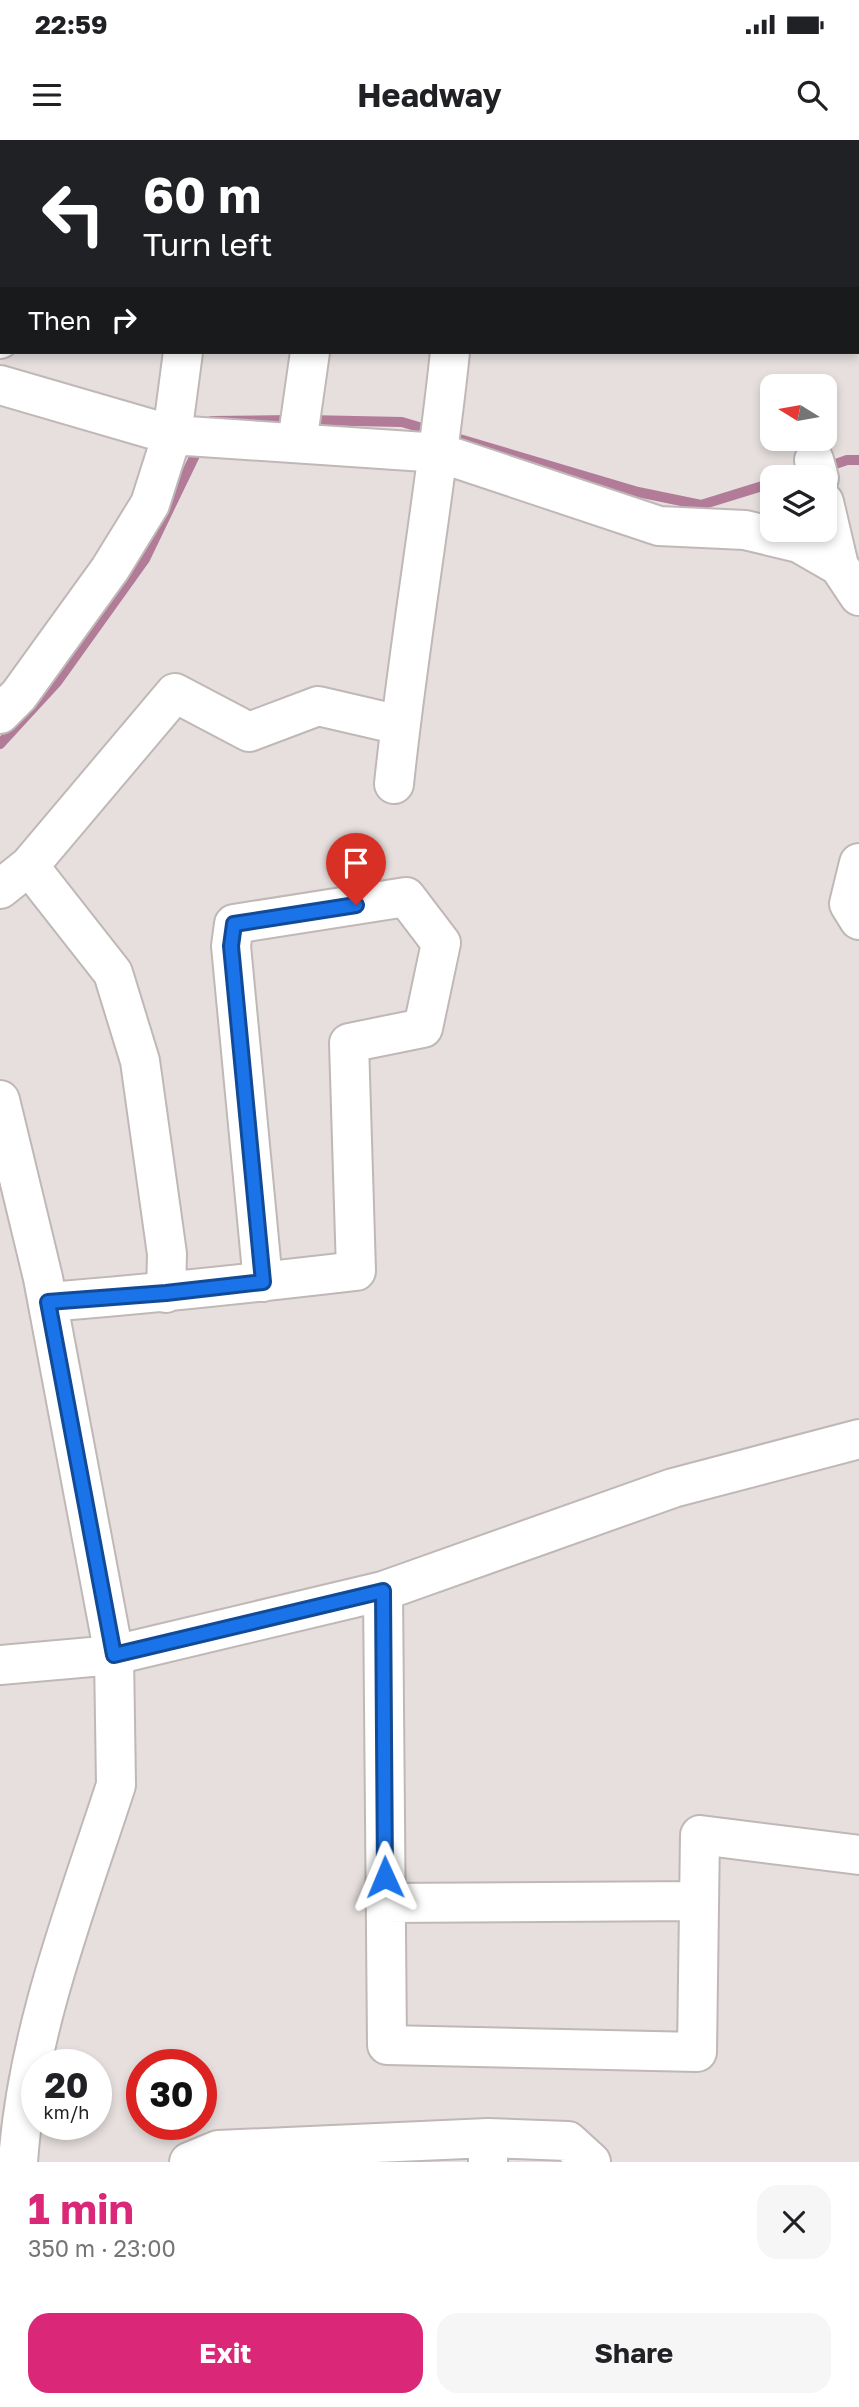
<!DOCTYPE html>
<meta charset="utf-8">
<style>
:root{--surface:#fff;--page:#f6f6f6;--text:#202124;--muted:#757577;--accent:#db2777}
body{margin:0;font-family:"Golos Text",sans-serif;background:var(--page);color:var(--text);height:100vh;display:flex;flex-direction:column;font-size:26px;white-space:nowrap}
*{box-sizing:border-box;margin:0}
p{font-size:23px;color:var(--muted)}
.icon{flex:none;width:38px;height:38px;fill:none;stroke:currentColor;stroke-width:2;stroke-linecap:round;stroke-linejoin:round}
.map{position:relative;height:2022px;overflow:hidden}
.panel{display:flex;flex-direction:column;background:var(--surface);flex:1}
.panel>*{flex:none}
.top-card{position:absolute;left:0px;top:0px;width:859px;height:214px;box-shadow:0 4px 10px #0003;background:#202124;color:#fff;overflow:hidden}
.needle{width:46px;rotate:281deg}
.fabs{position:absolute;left:760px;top:234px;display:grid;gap:14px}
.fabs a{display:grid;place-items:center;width:77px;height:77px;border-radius:14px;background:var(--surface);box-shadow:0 4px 10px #0003;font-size:35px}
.speed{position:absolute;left:21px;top:1909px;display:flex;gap:14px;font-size:35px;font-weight:700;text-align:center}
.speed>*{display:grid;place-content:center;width:91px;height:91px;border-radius:50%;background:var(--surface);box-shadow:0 4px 10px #0003;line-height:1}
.speed small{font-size:18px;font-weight:400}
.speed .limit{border:10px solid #d22;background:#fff;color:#111}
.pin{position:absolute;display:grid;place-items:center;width:60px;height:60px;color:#fff;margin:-72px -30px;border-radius:50% 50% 50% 0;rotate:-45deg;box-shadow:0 0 7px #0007}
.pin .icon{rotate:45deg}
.me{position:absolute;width:77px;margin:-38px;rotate:359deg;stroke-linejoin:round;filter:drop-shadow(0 0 5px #0008)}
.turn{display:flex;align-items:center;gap:24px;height:147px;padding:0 28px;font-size:32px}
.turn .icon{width:91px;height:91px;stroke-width:2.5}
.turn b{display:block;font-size:49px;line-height:60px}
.then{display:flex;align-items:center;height:66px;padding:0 28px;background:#0003;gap:14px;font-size:26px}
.round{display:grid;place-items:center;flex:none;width:74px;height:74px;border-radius:21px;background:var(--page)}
.head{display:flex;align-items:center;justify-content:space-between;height:119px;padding:0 28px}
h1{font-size:42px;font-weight:700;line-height:52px;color:var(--accent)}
.cta{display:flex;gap:14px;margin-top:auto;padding:14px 28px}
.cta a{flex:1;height:80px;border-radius:21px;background:var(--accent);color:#fff;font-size:28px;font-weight:700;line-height:80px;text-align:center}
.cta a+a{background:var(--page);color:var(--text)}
.status{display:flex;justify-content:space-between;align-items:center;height:49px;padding:0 35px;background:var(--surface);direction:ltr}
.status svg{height:19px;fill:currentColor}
header{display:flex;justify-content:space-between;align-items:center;height:91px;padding:0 28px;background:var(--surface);font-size:32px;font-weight:700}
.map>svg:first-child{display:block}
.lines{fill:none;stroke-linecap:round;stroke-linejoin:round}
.stream{stroke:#b27c99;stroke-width:10}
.minor-casing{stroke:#bfb8b7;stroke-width:42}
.minor{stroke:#fff;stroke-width:38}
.route-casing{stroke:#114b97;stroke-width:18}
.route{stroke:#1a73e8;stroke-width:12}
</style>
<div class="status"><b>22:59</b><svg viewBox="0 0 49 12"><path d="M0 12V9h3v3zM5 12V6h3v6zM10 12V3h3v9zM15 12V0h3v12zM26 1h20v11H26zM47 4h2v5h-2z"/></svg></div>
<header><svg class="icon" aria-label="menu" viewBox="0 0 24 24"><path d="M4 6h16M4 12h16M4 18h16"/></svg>Headway<svg class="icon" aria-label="search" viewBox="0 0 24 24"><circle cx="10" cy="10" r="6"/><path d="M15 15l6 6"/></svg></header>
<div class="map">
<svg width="859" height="2022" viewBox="0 0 859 2022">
<rect width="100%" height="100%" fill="#e6dfde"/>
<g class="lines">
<path class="stream" d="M308,280l94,2 30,9
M211,281l82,-1
M446,295l192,57 63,13 71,-22
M824,328l23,-8h12
M790,338l20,-6
M0,604l57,-62 88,-123 54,-112"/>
<defs>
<path id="minor" d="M30,2v-2
M244,2l1,-2
M471,2v-2
M0,199l2,-12
M0,245l172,50 268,18 219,73 86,4 54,13 40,23 20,30
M297,303l13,-91
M814,320l5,18
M824,362l15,64
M0,574l19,-19 91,-126 40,-65 22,-69 11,-83
M394,644c15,-144 41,-288 56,-432
M859,723l-10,41 10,16
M29,726l84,107 27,88 27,193 -1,39
M0,749l29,-23 146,-173 74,39 69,-26 82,19
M0,960l43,178 71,377 2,130c-40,123 -89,247 -98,377
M48,1162c103,-8 205,-19 308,-31l-7,-228 74,-15 18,-85 -35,-46 -172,27 -3,22 32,336
M383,1451l4,454 310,7 3,-217 159,20
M0,1525l114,-10 269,-64 290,-103 186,-49
M385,1763l314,-2
M189,2022l29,-12 270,-12
M488,2022v-24l80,3 23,21"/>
</defs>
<use href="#minor" class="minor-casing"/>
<use href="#minor" class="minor"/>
</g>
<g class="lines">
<defs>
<path id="route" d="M356,765l-122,19 -3,22 32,336 -97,11 -118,9 66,353 269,-64 2,286"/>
</defs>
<use href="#route" class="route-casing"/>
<use href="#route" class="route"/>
</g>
</svg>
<div class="fabs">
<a><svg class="needle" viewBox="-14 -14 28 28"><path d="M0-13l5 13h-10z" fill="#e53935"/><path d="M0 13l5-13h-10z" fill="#757577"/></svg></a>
<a><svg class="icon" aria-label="layers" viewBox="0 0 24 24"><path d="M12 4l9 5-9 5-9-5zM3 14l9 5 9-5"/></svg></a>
</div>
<div class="speed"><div>20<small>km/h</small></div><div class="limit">30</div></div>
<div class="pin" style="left:356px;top:765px;background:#d93025"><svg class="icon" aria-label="arrive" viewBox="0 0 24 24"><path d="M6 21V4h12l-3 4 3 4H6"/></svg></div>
<svg class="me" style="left:385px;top:1737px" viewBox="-20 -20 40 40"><path d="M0-17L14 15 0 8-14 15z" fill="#1a73e8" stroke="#fff" stroke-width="4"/></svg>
<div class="top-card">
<div class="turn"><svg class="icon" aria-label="left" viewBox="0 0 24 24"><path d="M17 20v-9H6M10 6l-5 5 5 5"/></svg><div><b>60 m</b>Turn left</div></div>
<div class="then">Then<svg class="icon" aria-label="right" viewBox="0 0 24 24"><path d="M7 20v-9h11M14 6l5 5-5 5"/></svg></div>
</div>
</div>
<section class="panel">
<div class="head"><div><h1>1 min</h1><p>350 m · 23:00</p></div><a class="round"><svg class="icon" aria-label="close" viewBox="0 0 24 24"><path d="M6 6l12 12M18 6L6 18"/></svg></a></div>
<div class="cta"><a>Exit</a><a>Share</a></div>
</section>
